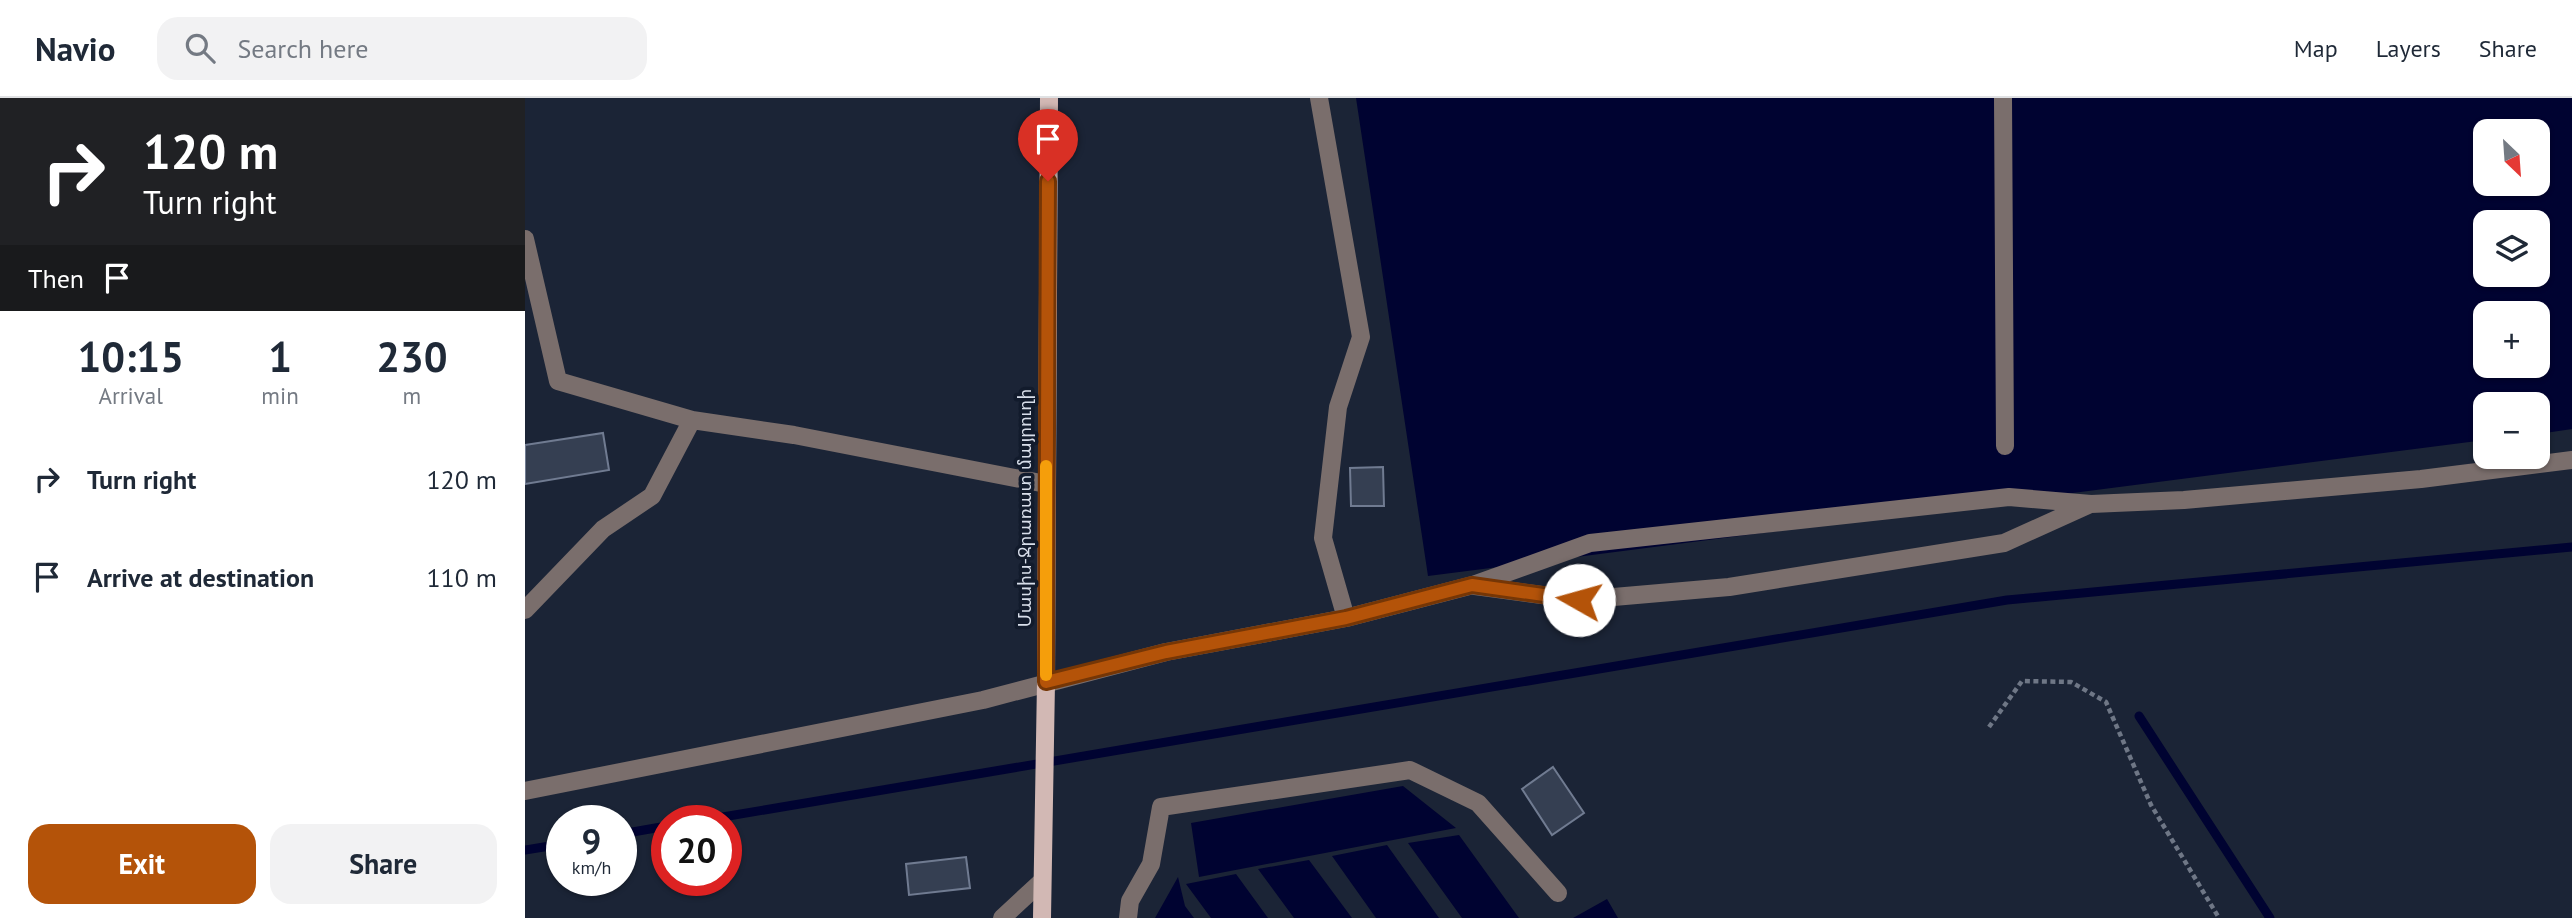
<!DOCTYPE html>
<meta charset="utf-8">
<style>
:root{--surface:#fff;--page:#f2f2f3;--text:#1f2937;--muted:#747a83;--line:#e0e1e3;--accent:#b45309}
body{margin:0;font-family:"PT Sans","Noto Sans Armenian",sans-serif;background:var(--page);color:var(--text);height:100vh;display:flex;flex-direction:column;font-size:26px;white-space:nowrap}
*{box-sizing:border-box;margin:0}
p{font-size:23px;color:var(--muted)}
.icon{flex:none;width:38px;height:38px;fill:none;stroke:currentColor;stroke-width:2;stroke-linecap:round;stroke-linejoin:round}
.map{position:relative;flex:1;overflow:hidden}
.side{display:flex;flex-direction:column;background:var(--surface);width:525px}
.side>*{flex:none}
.hud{background:#202124;color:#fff;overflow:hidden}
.needle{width:46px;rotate:155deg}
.buttons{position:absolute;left:1948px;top:21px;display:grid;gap:14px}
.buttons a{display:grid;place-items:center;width:77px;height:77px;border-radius:14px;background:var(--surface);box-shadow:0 2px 5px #0004;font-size:35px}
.speed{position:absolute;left:21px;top:707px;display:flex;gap:14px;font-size:35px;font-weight:700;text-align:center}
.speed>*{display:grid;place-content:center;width:91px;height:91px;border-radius:50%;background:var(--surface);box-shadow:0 2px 5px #0004;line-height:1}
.speed small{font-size:18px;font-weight:400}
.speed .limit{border:10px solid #d22;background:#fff;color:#111}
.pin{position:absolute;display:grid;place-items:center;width:60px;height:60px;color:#fff;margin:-72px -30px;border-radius:50% 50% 50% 0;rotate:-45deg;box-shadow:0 0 7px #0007}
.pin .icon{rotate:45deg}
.me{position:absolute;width:77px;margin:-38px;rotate:277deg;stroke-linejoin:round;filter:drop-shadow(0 0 5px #0008)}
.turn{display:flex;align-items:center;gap:24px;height:147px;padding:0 28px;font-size:32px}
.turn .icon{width:91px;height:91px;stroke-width:2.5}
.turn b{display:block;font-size:49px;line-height:60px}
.then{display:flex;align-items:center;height:66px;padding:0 28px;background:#0003;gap:14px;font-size:26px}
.eta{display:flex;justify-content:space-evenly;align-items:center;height:119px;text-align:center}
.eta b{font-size:42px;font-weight:600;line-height:49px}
.primary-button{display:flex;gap:14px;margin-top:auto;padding:14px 28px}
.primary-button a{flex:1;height:80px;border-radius:21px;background:var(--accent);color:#fff;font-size:28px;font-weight:600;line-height:80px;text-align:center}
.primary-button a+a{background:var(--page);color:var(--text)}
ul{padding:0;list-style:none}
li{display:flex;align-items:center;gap:21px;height:98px;padding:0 28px}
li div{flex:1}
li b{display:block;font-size:26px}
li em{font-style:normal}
header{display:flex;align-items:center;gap:42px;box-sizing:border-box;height:98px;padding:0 35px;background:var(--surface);border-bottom:2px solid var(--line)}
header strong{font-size:33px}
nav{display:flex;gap:38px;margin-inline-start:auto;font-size:24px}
.search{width:490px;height:63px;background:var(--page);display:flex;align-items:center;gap:18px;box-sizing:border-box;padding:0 24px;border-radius:21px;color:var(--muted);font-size:26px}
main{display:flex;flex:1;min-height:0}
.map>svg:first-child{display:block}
.water{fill:#000331;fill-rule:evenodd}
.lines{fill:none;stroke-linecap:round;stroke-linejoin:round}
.stream{stroke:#000331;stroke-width:9}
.building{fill:#353f52;stroke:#707b91;stroke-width:2}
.path{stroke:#6f7786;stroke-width:4.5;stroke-dasharray:5 3.5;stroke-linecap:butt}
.minor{stroke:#7a6e6c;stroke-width:18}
.major{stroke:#d2b8b4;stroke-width:18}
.route-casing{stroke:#753606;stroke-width:18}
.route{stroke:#b45309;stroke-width:12}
.slow{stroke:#f59e0b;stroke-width:12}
.labels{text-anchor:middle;stroke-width:7;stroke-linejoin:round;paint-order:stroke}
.street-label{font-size:18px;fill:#d8deea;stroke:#121b2c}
</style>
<header>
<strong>Navio</strong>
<div class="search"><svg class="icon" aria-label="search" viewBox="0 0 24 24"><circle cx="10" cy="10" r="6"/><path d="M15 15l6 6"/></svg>Search here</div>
<nav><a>Map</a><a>Layers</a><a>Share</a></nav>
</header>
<main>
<section class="side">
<div class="hud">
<div class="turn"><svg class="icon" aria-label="right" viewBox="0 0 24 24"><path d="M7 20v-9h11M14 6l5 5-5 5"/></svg><div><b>120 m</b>Turn right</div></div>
<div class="then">Then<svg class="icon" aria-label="arrive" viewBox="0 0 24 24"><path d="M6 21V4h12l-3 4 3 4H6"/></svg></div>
</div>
<div class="eta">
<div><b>10:15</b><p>Arrival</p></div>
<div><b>1</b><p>min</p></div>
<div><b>230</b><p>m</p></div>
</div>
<ul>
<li><svg class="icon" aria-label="right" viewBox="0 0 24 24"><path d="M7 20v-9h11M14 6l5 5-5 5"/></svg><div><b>Turn right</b></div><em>120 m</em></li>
<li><svg class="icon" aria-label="arrive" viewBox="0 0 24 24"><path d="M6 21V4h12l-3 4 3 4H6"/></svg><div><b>Arrive at destination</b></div><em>110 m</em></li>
</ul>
<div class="primary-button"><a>Exit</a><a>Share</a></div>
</section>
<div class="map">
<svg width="2047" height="820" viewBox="0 0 2047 820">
<rect width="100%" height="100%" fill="#1b2436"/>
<path class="water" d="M831,0h1216v331l-34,5 -1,-30h-52v36l-1057,136zM1960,33h52v53h-52zM1960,124h52v53h-52zM1960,215h52v53h-52z
M878,688l53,42 -257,49 -8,-54z
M934,737l60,83h-57l-54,-75z
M862,747l52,73h-63l-44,-62z
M784,762l43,58h-58l-36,-49z
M711,776l32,44h-57l-25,-34z
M653,779l7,29 9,12h-39z
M1082,801l11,19h-45z"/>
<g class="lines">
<path class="stream" d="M1614,618l131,202
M174,723l1308,-221 565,-53
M96,736l46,-8
M0,752l37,-6"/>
</g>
<path class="building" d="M78,335l6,37 -84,14v-39z
M858,369l1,39h-33l-1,-38z
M1028,669l31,46 -32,22 -30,-46z
M441,759l4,31 -61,7 -3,-31z"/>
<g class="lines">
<path class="path" d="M1464,629l33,-46 49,1 35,20 45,103 68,113"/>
<path class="minor" d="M794,0l42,239 -23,70 -15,131 23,80
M1478,0l2,348
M0,141l33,142 134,39 102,15 252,49
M950,488l104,14 150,-13 275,-44 84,-38
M0,512l78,-81 49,-33 40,-76
M0,693l458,-91 183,-48 180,-34 127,-33 117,-42 419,-46 82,7 93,-4 237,-21 151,-19
M477,820l40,-37
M603,820l2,-17 21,-37 10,-57 249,-37 68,33 80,90"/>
<path class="major" d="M517,820l4,-236 3,-584"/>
</g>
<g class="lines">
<defs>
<path id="route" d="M523,83l-2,501 120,-30 180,-34 126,-33 107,15"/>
</defs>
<use href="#route" class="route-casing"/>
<use href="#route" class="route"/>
<path class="slow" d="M521,368v209"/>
</g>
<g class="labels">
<g class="street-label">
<text transform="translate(500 410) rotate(-90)" y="6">Մասիս-Ջրառատ մայրուղի</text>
</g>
</g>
</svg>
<div class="buttons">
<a><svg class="needle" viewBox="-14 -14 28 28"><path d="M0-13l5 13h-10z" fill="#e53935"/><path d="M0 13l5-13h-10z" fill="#747a83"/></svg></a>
<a><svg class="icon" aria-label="layers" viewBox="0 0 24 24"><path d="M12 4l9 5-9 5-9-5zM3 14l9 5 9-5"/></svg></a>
<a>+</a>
<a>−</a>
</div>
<div class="speed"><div>9<small>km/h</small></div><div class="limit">20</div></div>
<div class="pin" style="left:523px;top:83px;background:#d93025"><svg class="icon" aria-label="arrive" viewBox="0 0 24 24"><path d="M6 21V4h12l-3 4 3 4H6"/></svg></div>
<svg class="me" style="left:1054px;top:502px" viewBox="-20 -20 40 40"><circle r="19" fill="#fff"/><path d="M0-13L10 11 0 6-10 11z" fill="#b45309"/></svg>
</div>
</main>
